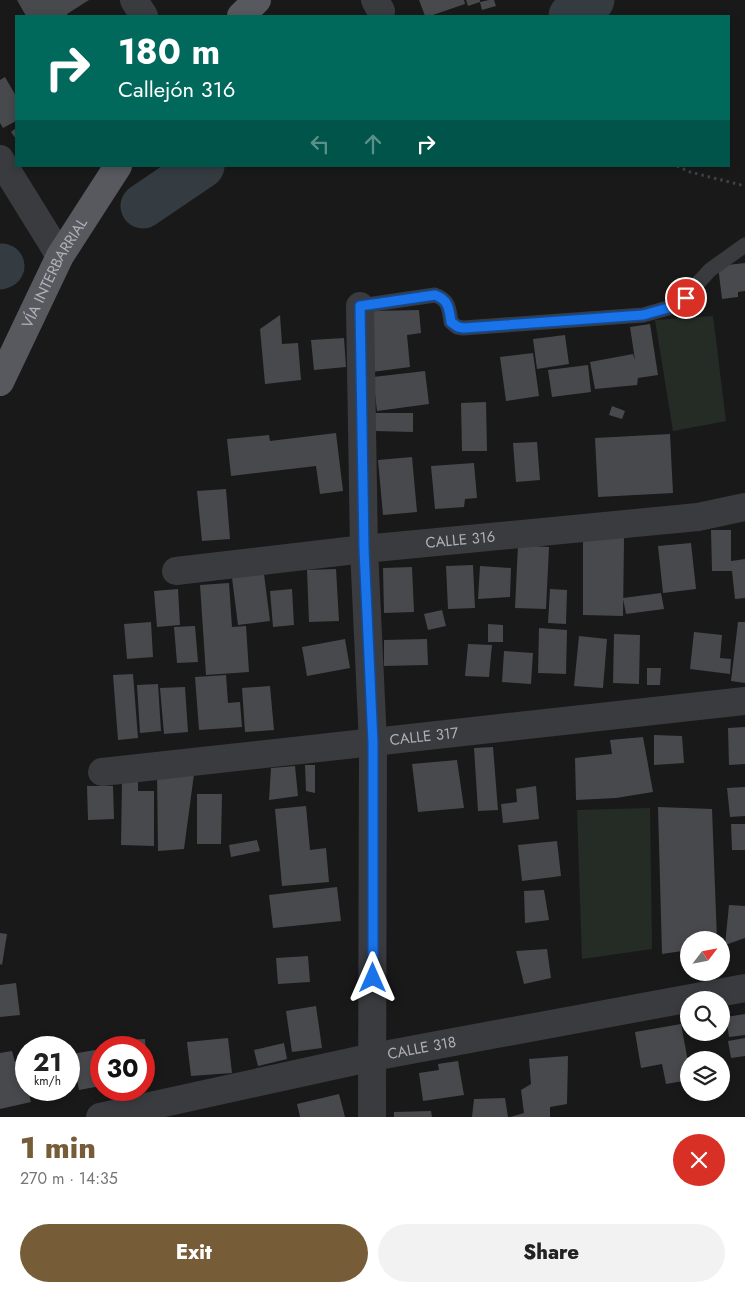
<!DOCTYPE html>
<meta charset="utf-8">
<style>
:root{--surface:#fff;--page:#f2f2f2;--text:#222;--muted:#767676;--accent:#765c37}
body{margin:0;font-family:Jost,sans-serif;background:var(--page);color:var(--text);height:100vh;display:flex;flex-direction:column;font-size:19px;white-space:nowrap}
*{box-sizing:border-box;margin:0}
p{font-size:16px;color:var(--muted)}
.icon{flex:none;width:28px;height:28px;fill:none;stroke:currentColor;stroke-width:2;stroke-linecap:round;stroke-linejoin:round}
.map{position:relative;height:1117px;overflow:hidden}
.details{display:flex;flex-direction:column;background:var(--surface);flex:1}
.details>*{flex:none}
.top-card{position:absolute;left:15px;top:15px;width:715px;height:152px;border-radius:0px;box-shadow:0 2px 8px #0003;background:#00695c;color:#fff;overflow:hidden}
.needle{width:32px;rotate:58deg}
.fabs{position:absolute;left:680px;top:931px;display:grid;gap:10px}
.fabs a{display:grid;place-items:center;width:50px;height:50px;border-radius:50%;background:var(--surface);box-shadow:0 2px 8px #0003;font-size:25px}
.speed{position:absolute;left:15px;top:1036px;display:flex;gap:10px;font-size:25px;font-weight:700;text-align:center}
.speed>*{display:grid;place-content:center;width:65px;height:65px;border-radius:50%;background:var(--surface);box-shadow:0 2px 8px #0003;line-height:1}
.speed small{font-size:12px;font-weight:400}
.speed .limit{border:8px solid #d22;background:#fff;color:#111}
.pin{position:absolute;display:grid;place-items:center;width:42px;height:42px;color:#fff;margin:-21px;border:2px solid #fff;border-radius:50%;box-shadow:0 1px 5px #0007}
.me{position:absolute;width:55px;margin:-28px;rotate:0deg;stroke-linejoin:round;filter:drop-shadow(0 0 4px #0008)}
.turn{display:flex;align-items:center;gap:18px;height:105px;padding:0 20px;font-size:22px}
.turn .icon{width:65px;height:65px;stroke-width:2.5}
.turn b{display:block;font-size:35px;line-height:42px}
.lanes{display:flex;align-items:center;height:48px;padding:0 20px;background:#0003;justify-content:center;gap:25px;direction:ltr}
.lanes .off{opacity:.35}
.round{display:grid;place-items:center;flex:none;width:52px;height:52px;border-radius:26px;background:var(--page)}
.summary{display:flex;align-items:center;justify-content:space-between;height:85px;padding:0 20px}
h1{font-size:30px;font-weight:800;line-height:38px;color:var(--accent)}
.primary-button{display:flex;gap:10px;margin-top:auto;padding:10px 20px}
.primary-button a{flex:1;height:58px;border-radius:30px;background:var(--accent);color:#fff;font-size:20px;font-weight:800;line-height:58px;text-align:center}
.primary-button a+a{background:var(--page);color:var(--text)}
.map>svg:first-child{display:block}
.green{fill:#252c26}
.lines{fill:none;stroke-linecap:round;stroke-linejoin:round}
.river{stroke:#343c42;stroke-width:45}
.building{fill:#48494c}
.path{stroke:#404246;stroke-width:3;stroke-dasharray:2.5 4;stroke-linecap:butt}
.service{stroke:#3a3b3f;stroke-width:15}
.minor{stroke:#3a3b3f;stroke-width:28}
.primary{stroke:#57595e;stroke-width:28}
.route-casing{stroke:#114b97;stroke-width:12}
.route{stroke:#1a73e8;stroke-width:9}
.labels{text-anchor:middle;stroke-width:4.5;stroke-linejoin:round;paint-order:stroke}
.street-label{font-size:15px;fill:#adb1b8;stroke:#141415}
</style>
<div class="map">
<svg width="745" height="1117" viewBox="0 0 745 1117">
<rect width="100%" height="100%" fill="#19191a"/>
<path class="green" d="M713,316l13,105 -53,10 -18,-111z
M650,808l2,141 -70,10 -5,-149z"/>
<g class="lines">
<path class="river" d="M571,16l13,-8 8,-8
M143,206l59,-40
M0,267l2,-1"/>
</g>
<path class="building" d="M17,0h72l-22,14 1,2h-42z
M419,0h45l1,4 -35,12h-5z
M466,0h14v2l-12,4z
M489,0h5l2,6 -14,4 -2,-8z
M5,77l11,19v25l-13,7 -3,-5v-43z
M16,128v11l-5,-7z
M745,263v28l-7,1v5l-16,2 -4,-33z
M419,310l2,23 -14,2 3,32 -38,5v-61z
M280,315l2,29 16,-1 3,37 -36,4 -5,-55z
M650,324l8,51 -20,3 -1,7 -42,4 -5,-27 43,-8 2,6 -5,-33z
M565,335l4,29 -32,5 -4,-30z
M344,338l2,29 -32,3 -3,-30z
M533,353l6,43 -33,5 -6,-44z
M588,365l3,27 -39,5 -4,-27z
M425,371l4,33 -52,7 -4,-34z
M486,402l1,49h-25l-1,-48z
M612,406l13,5 -3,8 -13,-4z
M374,413h39v19l-39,-1z
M336,433l7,58 -23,3 -4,-28 -85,10 -4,-37 42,-4 1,6z
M670,434l3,59 -75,4 -3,-59z
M537,442l3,38 -24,2 -3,-39z
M412,457l5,55 -34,3 -5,-55z
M474,463l3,35 -12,1 -1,8 -29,2 -4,-43z
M226,489l4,50 -28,2 -5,-50z
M711,530h20v31l14,-2v39l-10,1 -3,-28h-20z
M583,538h41l-1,78 -40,-1z
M691,543l5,46 -33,4 -5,-47z
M518,545l31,2 -3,62 -31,-1z
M473,565l2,43 -27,1 -2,-43z
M480,566l31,2 -1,29 -32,2z
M412,567l2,45 -30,1 -1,-45z
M336,569l3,52 -30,1 -2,-52z
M264,574l6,47 -32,4 -6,-47z
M229,583l3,44 14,-1 3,46 -43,3 -6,-90z
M178,589l2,36 -23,2 -3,-36z
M292,589l2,36 -21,2 -3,-36z
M550,589l17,1 -1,34 -18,-1z
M661,593l3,16 -38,5 -3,-16z
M442,610l4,16 -18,4 -4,-16z
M151,622l2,35 -26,2 -3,-35z
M738,622h7v61l-14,-2z
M488,624l15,1v17h-15z
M195,626l3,36 -21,1 -3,-36z
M539,628l28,2 -1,44 -28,-1z
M694,632l28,3 -2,23 11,1 -1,15 -40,-5z
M614,634l26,1 -1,49 -26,-1z
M579,636l28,3 -4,49 -29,-2z
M345,639l5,29 -43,8 -5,-29z
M427,639l1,26 -44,1v-26z
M468,644l24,1 -3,32 -24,-1z
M504,651l29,2 -2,31 -29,-2z
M647,668h14l-1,17h-13z
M133,674l5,64 -20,2 -5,-65z
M226,675l2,28 12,-1 2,25 -43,3 -4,-53z
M158,684l3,47 -21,2 -3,-48z
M270,686l4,44 -29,2 -3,-44z
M185,687l3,45 -24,2 -4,-46z
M745,727v37l-16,1 -1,-37z
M654,735l28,1 2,27 -30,2z
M643,737l10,55 -37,6 -40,2 -1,-42 37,-4 -2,-14z
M493,747l5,63 -20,1 -4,-63z
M457,760l7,48 -46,4 -6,-48z
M305,765h10v28l-9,-2z
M295,766l3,30 -29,4 2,-32z
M157,772l37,2 -10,75 -26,2z
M122,780h16v11h16v55l-33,-1z
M87,786h26l1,33 -26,1z
M536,786l3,33 -36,4 -2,-19 16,-2 -1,-13z
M745,787v29l-15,1 -3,-29z
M197,794h25l-1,50h-24z
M306,806l4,44 16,-2 3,34 -47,4 -7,-77z
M658,807l54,2 5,131h-28v10l-27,4z
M731,824h14v26h-13z
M257,840l3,11 -29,6 -2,-12z
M557,841l4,35 -39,5 -4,-36z
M337,887l4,34 -68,7 -4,-33z
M544,890l5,30 -24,3 -1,-32z
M729,905l16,1v32l-20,7z
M0,933l7,1 -5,31 -2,-1z
M547,949l4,29 -27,6 -8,-33z
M308,956l2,26 -32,2 -2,-26z
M16,983l4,32 -20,2v-32z
M316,1006l6,42 -30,4 -6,-41z
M745,1014v21l-16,2 -3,-20z
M681,1024l8,43v13l-23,4 -4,-20 -21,4 -6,-36z
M228,1038l4,35 -41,3 -4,-34z
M745,1038v18l-14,2 -3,-17z
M145,1039l2,42h-3v-33h-22l-1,-8z
M284,1043l3,16 -29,7 -4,-16z
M95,1050l6,36 -22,4 -7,-36z
M12,1051l3,11 6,-2 5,21v9h2l3,12 -31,7v-56z
M568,1056l-1,48 -17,3v10h-40l14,-4 -3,-23 10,-6 -2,-25z
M458,1061l6,34 -41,6 -4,-28 20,-3 -1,-6z
M339,1094l6,23h-45l-3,-13z
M505,1098l3,19h-36l2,-18z
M431,1111l1,6h-38v-5z"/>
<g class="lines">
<path class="path" d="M677,166l13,6 55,14"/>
<path class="service" d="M360,306l75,-11c14,5 14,14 16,27l6,5 6,1 180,-13 25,-7 17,-11 25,-27 35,-25"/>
<g class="minor">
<path d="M134,0l10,16"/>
<path d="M375,0l6,11"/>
<path d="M0,159l60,97"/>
<path d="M360,306l4,243 9,194 -1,374"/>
<path id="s1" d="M176,571l188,-22 334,-32 47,-10"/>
<path id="s2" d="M102,772l643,-71"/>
<path id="s3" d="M100,1117l273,-60 372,-69"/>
</g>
<g class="primary">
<path d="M241,16l16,-16"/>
<path id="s4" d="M0,382l60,-126 58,-90"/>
</g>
</g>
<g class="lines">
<defs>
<path id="route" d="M373,978v-235l-9,-194 -4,-243 75,-11c14,5 14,14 16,27l7,5 6,1 179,-13 25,-7 18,-10"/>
</defs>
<use href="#route" class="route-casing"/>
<use href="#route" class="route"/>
</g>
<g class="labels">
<g class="street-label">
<text dy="5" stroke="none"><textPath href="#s4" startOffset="122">VÍA INTERBARRIAL</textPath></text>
<text dy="5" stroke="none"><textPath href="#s1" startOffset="286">CALLE 316</textPath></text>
<text dy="5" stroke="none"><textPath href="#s2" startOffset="324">CALLE 317</textPath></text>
<text dy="5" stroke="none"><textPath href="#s3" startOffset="329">CALLE 318</textPath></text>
</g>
</g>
</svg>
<div class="fabs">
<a><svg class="needle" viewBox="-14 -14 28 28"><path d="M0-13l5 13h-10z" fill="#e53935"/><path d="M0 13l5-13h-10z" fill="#767676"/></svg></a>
<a><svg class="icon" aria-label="search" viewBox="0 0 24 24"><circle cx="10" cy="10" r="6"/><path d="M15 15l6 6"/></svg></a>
<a><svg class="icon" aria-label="layers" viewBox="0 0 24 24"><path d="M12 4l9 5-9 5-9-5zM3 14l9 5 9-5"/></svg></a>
</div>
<div class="speed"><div>21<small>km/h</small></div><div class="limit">30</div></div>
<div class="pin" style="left:686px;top:298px;background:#d93025"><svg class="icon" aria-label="arrive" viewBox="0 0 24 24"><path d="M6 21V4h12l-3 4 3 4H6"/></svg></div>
<svg class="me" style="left:373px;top:978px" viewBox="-20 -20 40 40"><path d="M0-17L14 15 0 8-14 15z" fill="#1a73e8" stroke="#fff" stroke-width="4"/></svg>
<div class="top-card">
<div class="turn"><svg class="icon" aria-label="right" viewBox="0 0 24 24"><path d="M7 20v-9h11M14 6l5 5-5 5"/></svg><div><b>180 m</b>Callejón 316</div></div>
<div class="lanes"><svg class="icon off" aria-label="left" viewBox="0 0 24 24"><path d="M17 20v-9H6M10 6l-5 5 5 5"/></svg><svg class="icon off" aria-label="ahead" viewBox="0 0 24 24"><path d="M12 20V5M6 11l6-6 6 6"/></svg><svg class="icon" aria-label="right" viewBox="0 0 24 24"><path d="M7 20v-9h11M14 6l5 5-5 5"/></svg></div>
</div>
</div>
<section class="details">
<div class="summary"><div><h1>1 min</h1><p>270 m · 14:35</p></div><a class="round" style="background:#d93025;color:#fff"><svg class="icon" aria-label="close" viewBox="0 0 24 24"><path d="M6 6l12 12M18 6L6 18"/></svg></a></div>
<div class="primary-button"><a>Exit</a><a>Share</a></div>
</section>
